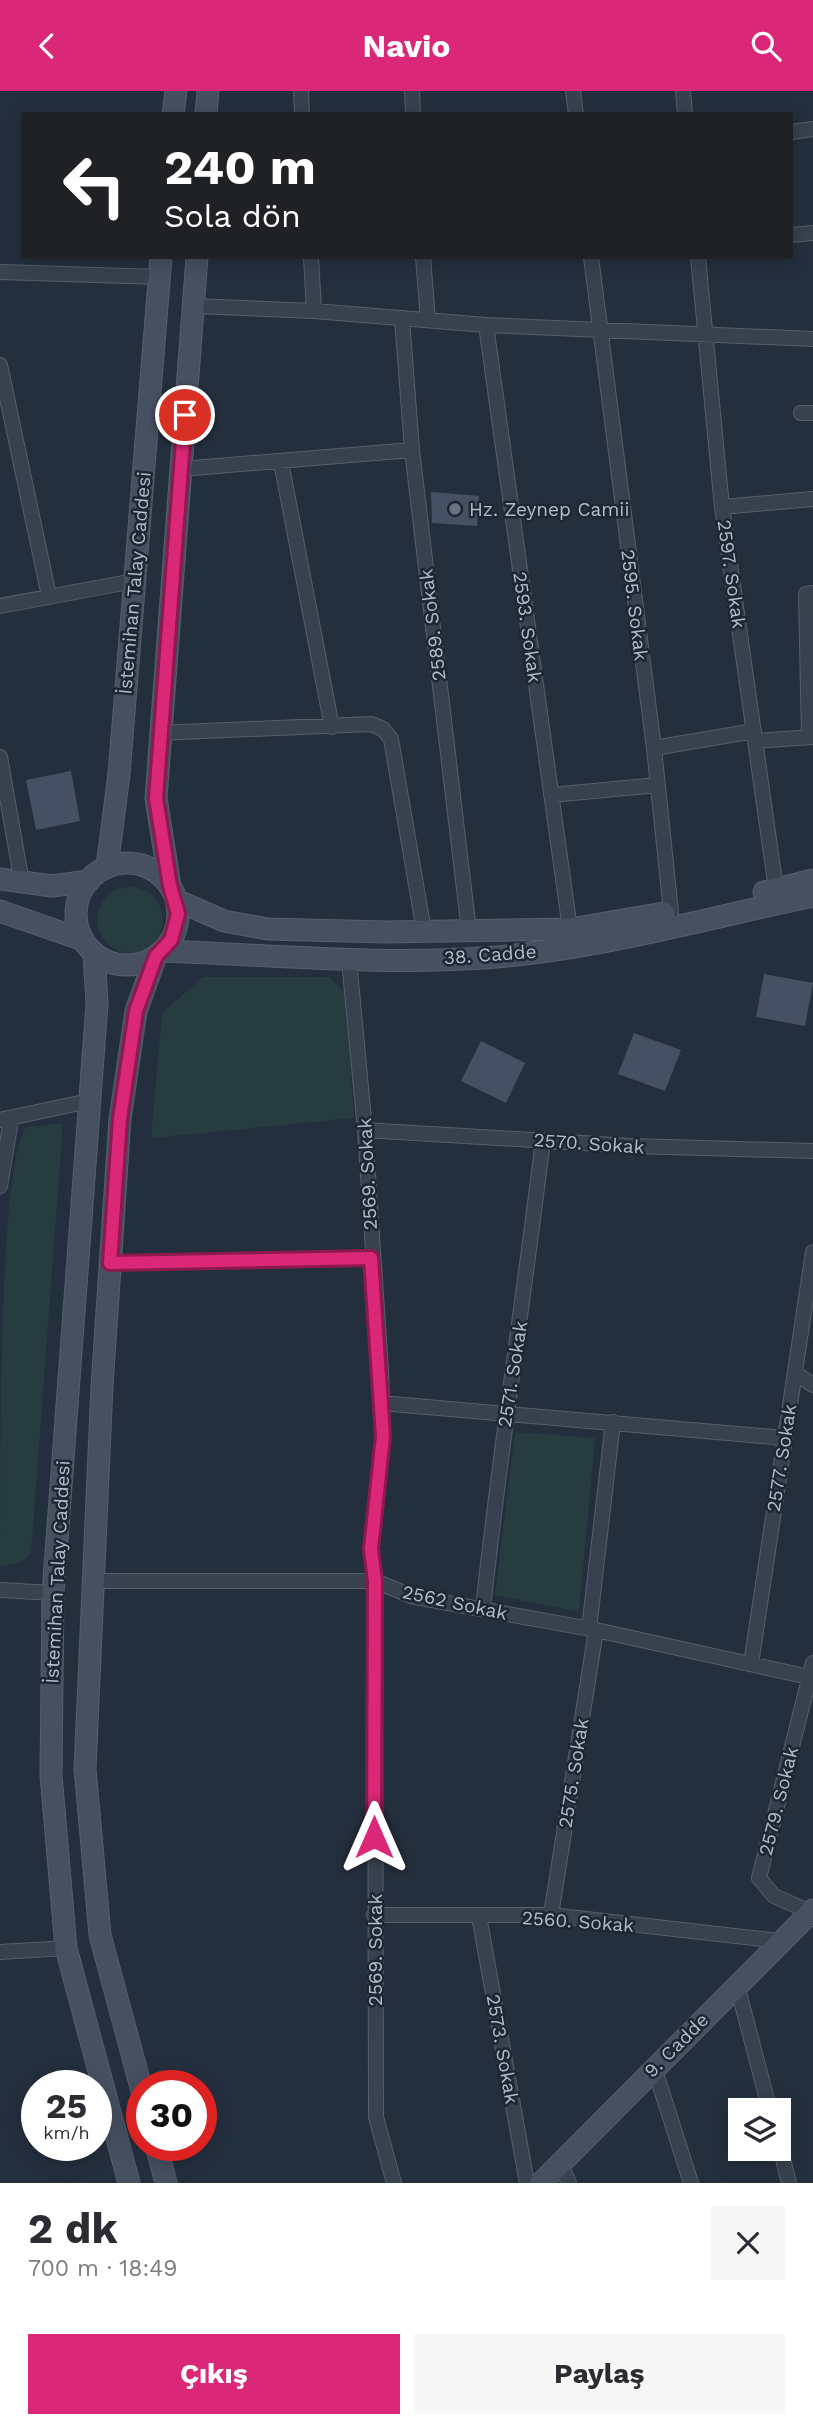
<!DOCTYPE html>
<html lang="tr">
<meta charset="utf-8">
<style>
:root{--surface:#fff;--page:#f7f7f7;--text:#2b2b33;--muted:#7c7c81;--accent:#db2777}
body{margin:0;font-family:"Work Sans",sans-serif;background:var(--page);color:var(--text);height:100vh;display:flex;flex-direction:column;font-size:26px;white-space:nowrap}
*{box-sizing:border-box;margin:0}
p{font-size:23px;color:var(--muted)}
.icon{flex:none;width:38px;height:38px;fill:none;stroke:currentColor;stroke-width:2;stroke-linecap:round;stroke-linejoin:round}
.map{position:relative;height:2092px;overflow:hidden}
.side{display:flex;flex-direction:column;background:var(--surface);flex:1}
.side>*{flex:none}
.guide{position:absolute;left:21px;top:21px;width:772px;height:147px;border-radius:0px;box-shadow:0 4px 18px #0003;background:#202124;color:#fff;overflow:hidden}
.controls{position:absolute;left:728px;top:2007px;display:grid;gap:14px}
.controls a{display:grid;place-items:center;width:63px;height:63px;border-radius:0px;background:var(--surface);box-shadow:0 4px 18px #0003;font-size:35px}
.speed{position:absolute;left:21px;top:1979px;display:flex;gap:14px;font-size:35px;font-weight:700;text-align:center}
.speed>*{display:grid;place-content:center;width:91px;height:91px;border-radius:50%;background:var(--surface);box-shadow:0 4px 18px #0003;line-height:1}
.speed small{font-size:18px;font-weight:400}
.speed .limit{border:10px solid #d22;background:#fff;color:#111}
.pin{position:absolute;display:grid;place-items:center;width:60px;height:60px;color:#fff;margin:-30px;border:4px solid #fff;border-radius:50%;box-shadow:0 2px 7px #0007}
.me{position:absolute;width:77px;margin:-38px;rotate:0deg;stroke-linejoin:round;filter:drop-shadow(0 0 5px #0008)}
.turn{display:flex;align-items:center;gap:24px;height:147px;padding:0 28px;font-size:32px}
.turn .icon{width:91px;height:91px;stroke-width:2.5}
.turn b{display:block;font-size:49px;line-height:60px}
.round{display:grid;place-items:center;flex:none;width:74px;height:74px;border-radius:0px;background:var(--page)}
.head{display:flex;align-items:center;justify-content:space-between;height:119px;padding:0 28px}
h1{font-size:42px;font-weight:700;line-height:52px}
.action{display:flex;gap:14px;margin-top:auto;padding:14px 28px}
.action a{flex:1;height:80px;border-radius:0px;background:var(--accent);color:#fff;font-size:28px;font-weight:700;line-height:80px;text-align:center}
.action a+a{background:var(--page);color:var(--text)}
header{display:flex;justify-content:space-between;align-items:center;height:91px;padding:0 28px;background:var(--accent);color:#fff;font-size:32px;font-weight:700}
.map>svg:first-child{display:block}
.green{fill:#263c3f}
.building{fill:#455162}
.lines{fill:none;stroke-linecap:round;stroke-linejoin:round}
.street-casing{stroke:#565f6c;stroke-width:16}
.secondary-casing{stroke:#565f6c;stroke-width:23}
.street{stroke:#38414e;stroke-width:14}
.secondary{stroke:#465061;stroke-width:21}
.route-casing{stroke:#8e194d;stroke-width:18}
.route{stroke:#db2777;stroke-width:12}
.worship-dot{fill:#6b7280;stroke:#1d2633;stroke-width:2.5}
.labels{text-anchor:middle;stroke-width:5;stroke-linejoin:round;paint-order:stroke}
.poi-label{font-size:19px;fill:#b4bcc9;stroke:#1d2633;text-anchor:start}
.street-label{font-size:19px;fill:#b4bcc9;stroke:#1d2633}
</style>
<header><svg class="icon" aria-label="back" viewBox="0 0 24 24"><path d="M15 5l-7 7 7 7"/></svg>Navio<svg class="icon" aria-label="search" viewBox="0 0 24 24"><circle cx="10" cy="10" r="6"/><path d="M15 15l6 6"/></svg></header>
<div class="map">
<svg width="813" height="2092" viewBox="0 0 813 2092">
<rect width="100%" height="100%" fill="#242f3e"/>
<path class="green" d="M97 829a33 33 0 1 1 66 0a33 33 0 1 1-66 0Z
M203,886h127l15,16 9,125 -203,20 11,-125z
M63,1032l-32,430 -11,10 -20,3c0,-119 0,-243 9,-361 4,-27 5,-54 17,-78z
M515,1341l80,6 -16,174 -84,-17z"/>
<path class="building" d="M431,401l48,4 -2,30 -45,-3z
M71,680l9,50 -44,9 -10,-50z
M764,883l49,9 -8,43 -49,-9z
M634,942l47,17 -16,41 -47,-17z
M481,950l44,22 -19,40 -45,-22z"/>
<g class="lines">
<defs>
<path id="street" d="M301,0l1,23
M412,0l1,23
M573,0l3,23
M683,0l2,23
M791,41l22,-3
M791,144l22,-2
M311,166l3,54
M423,166l5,63
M591,166l63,491 17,164
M698,166l24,250 54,382
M0,181l159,5
M194,215l120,5 172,14 327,14
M402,227l10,132 57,481
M486,234l84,604
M0,274l49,231
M801,322h12
M281,371l51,265
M181,378l231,-19
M722,416l91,-8
M0,515l134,-25
M158,642l213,-9 12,5 8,10 33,192
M809,646l-3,-143 7,-1
M756,650l57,-4
M654,657l100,-17
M0,666l22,126
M551,704l107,-10
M349,869l16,170 16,239 2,67 -12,113 4,32 1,536 18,66
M0,1029l89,-19
M365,1039l266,16 182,5
M0,1095l11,-66
M110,1172l261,-5
M795,1282l18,12
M381,1312l403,35
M92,1490h283l39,16 182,33 217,48
M0,1499l53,3
M483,1517c17,-157 41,-312 60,-468
M589,1538l24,-207
M751,1573l62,-412
M374,1824h177l229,26
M551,1824l45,-285
M479,1825l48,267
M812,1828l-2,-7 -36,-16 -15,-18 54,-215
M0,1861l66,-4
M737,1894l33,126
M654,1976l37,116
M779,2052l10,40
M560,2072l9,20"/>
<path id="secondary" d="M173,23l3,-23
M206,23l2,-23
M76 823a51 51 0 1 1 102 0a51 51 0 1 1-102 0Z
M107,776l12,-93 42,-517
M0,788l52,7 37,-5
M170,795l-14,-88 41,-541
M764,801l49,-12
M176,809l48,21 44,8 117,3 185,-3 94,-16
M0,820l83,29
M162,860c111,4 223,15 334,6 106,-9 213,-39 317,-61
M94,862l3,51 -44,589 -2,182 15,173 63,235
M142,2000l-42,-156 -15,-166 17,-383 18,-267 16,-108 20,-55
M156,2054l10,38
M541,2092l272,-273"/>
</defs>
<use href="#street" class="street-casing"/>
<use href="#secondary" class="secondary-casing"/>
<use href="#street" class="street"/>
<use href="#secondary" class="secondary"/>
</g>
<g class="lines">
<defs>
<path id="route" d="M185,324l-29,383 14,88 8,28 -7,26 -15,16 -20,55 -16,108 -10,144 261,-5 12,178 -12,113 4,32 -1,256"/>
</defs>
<use href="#route" class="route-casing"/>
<use href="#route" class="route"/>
</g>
<circle class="worship-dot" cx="455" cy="418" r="7"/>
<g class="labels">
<g class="poi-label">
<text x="469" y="425">Hz. Zeynep Camii</text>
</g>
<g class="street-label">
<text transform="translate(732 483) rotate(82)" y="7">2597. Sokak</text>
<text transform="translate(134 492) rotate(-85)" y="7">İstemihan Talay Caddesi</text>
<text transform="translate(635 514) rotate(83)" y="7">2595. Sokak</text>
<text transform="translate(432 534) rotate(-97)" y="7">2589. Sokak</text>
<text transform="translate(528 536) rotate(82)" y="7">2593. Sokak</text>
<text transform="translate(490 863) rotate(-4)" y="7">38. Cadde</text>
<text transform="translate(589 1052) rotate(4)" y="7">2570. Sokak</text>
<text transform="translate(367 1083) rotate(-93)" y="7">2569. Sokak</text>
<text transform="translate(512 1283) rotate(-81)" y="7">2571. Sokak</text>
<text transform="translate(781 1367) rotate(-81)" y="7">2577. Sokak</text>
<text transform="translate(57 1481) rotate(-87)" y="7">İstemihan Talay Caddesi</text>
<text transform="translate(455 1511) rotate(12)" y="7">2562 Sokak</text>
<text transform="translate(573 1682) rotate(-81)" y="7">2575. Sokak</text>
<text transform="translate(778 1710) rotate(-76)" y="7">2579. Sokak</text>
<text transform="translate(578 1830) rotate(4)" y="7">2560. Sokak</text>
<text transform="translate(375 1859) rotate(-90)" y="7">2569. Sokak</text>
<text transform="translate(676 1954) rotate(-45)" y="7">9. Cadde</text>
<text transform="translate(503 1958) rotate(80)" y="7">2573. Sokak</text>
</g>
</g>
</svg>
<div class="controls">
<a><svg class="icon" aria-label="layers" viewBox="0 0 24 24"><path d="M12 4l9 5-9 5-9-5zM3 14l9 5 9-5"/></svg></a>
</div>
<div class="speed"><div>25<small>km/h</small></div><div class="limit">30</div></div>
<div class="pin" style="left:185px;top:324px;background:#d93025"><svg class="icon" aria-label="arrive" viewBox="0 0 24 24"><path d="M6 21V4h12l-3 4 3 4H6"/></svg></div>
<svg class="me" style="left:374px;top:1746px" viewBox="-20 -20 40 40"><path d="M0-17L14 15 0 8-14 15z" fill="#db2777" stroke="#fff" stroke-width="4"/></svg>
<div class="guide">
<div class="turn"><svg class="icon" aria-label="left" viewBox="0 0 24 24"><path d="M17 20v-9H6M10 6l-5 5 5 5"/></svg><div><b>240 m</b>Sola dön</div></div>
</div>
</div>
<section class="side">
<div class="head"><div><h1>2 dk</h1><p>700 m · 18:49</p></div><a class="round"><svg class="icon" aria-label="close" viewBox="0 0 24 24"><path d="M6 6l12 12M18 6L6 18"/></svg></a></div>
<div class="action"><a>Çıkış</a><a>Paylaş</a></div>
</section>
